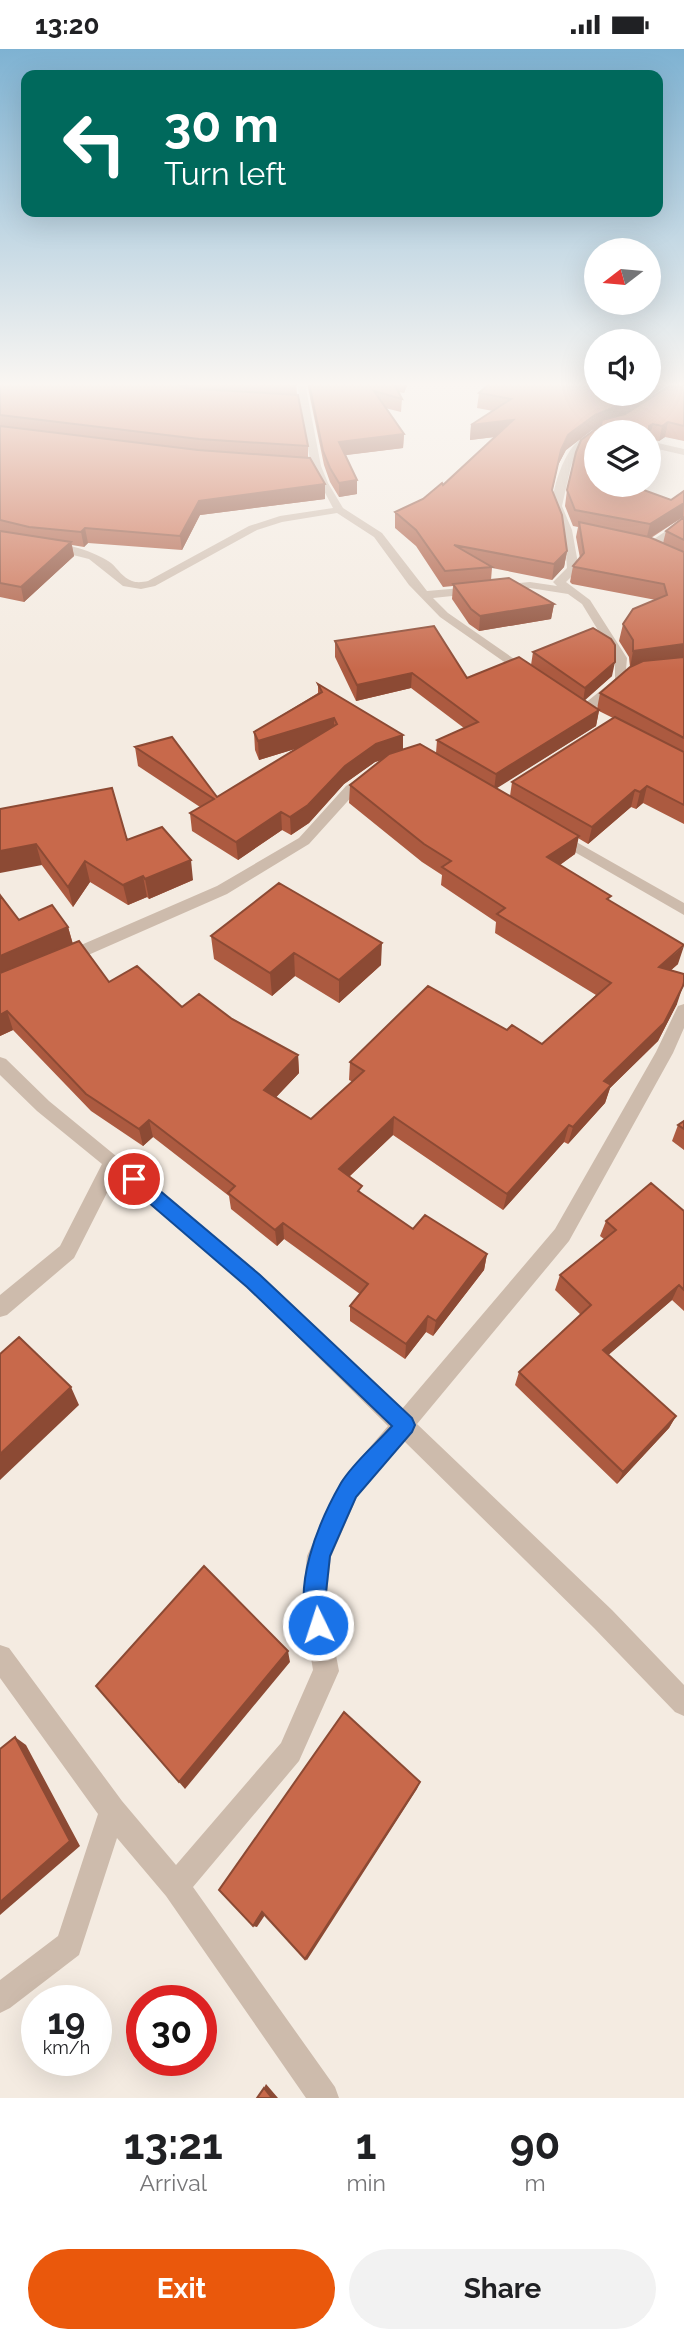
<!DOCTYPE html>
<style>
:root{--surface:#fff;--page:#f2f2f2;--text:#202124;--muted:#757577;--accent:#ea580c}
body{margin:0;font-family:Raleway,sans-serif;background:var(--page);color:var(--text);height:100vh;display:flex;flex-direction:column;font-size:26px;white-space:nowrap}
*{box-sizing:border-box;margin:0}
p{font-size:23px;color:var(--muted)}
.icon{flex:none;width:38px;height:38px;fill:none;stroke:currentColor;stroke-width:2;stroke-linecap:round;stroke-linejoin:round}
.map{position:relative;height:2049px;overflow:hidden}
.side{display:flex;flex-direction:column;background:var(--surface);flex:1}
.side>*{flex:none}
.banner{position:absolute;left:21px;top:21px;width:642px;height:147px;border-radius:14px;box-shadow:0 7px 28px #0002;background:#00695c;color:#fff;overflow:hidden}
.needle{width:46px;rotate:254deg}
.tools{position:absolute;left:584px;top:189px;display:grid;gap:14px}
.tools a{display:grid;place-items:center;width:77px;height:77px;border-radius:50%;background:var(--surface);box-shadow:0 7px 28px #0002;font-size:35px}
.speed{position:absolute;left:21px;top:1936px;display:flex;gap:14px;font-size:35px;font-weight:700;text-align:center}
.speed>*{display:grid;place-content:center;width:91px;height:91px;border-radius:50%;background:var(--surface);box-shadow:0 7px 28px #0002;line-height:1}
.speed small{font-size:18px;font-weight:400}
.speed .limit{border:10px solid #d22;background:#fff;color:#111}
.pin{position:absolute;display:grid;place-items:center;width:60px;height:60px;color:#fff;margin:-30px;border:4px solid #fff;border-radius:50%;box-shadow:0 2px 7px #0007}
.me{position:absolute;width:77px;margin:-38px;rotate:356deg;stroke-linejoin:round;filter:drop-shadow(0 0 5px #0008)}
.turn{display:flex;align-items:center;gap:24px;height:147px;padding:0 28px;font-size:32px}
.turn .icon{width:91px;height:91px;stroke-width:2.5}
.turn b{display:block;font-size:49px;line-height:60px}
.eta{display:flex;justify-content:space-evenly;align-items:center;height:119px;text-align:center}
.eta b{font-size:42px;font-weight:700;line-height:49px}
.primary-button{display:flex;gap:14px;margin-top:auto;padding:14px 28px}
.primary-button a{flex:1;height:80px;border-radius:42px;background:var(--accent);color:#fff;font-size:28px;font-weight:700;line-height:80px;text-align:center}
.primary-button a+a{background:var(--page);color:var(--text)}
.status{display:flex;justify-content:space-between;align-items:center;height:49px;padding:0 35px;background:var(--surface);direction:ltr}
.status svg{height:19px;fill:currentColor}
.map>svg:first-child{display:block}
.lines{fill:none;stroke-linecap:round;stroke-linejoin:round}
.minor{fill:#cdbbac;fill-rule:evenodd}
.wall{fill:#ac5a40;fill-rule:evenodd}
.shaded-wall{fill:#8c4a34}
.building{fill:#c8694b;stroke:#8c4a34;stroke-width:2}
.route{fill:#1a73e8;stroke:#114b97;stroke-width:2}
</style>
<div class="status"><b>13:20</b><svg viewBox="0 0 49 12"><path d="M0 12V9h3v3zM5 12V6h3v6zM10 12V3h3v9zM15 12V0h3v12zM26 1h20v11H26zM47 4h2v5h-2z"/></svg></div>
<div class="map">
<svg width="684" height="2049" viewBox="0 0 684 2049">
<rect width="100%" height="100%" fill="#f4ebe1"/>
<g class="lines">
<path class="minor" d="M297,334h8l16,83 7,17 15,25 39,25 45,58 103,-9 27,4 -4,-4 14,-14c-1,-12 -1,-27 -5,-38 -4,-9 -10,-15 -10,-26 2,-24 18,-74 48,-72h-3v6l-20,15 -6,13 -9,40 10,24 7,39 -13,13 24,18 37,58 -2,23 -36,33h-10v-6l36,-29v-21l-33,-54 -14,-10 -38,-6 -97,10 15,15 85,59 -2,3h-8l-83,-58 -31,-32 -35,-48 -37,-24 -55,9 -25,8 -102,56 -14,3 -18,-3 -34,-27 -44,-11c14,-10 53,5 66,15 7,6 12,15 21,18 5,2 11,1 16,0l101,-55 31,-10 53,-8 -22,-42z
M649,392l35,8v6l-35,-8z
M684,470v8l-31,22h-8v-4z
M369,723l7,4 -2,3 -18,13 -47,52 -82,50 -157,69h-12l-2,-4 2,-4 159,-69 82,-48 47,-52z
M557,782l127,72v12l-132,-76 -2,-3 2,-3z
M684,955v24l-11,25 -104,188 -152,183 195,186 72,75v31l-9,-4 -81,-84 -190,-187 -47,56 -26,60 -5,46 13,68 -40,90 -106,126 142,200 4,11h-33l-140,-202 -49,-58 -38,117 -69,53 -10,5v-33l58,-44 40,-122 -98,-136v-33l9,3 113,153 54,64 105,-122 32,-73 -11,-67 5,-47 34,-75 47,-55 -141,-139 -131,-112 -42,83 -67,57 -7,2v-22l60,-49 42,-82 -65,-53 -37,-36v-18l6,2 43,42 212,174 141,134 153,-180 101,-177 22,-46z"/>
</g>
<path class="wall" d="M0,334h296l1,12 11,51v11l17,27v15l-125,16 -18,35 -94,-7 -4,4 -12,-2 2,11 -50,46 -24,-5z
M307,334h101l-4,10 -6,-1 4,7 -1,13 -16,-4 19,26 -1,14 -58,7 12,25v14l-18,3 -9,-15 -6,-17z
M649,334h25l-6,1 -36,26 52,-27v58l-19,-4 -6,4 -62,-9v53l74,15 13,-9v333l-41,-21 -7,6 -5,-2 -43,37 -10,-6 -3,16 -15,11 50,36 68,63 -7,6 6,34 -19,37 -48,47 -5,15 -37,41 -4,-2 -61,68 -110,-75 -44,42 13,17 51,35 74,25 -3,16 -51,66 -7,-4 -21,27 -55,-38v-15l10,-12 -76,-55 -7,7 -46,-37 -2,-13 -76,-59 -10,9 -52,-35 -78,-81 -13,6v-141l19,25 49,7 5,17 36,38 73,25 50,12 66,36 1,18 -23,24 35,22 42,-37 -4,-2 1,-18 157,-32 35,14 54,-49 -101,-62 1,-11 -55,-37 1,-10 -20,-13 -73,-59 1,-18 31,-25 -6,2 -31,22 -35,39 -18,12 -9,-5 -44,30 -46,-29 -2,-18 10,-6 -62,-41 -3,-19 82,50 81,-49 -39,12 -4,-10 -1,-18 64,-39v-9l85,66 33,3 1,-13 27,-12 -53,-40 -55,13 -21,-44v-16l132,37 64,-13 2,-13 79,24 -28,24 13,9 3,-16 30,-26 -1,-10 -10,-16 4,-17 33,-24 -84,-16 -2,-2 3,-16 7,-8 -4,-21 2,-10 -5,-1 -8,-20 2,-16 31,-62 -6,2 -26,20 -8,15 -6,27 15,59 -3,16 -12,13 -60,-12 -1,12 63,24 -3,15 -72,12 -10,-7 -17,-25 1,-13 -10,1 -27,-41 -21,-18v-16l28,-13 20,-14 52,-48 -25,3 1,-15 22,-14 -16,-3 2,-15zM683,468h1l-18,14 -3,12 -12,-5zM599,662l14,7 -101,64 -2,14 -14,-8 100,-62z
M0,760l127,31 66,40 -44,19 -2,-2 -19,8 -38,-23 -17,25z
M211,887l170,29 -42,38 -44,-27 -23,20 -58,-37z
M684,1072v29l-12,-9 6,-16z
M684,1162v100l-12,-11 -64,55 68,61 -7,12 -52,56 -102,-99 4,-13 62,-57 -26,-25 5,-15 44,-36 -4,-3 6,-15z"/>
<path class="shaded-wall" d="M179,334h10l1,8 -10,4z
M404,334h4l-4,10z
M652,334h22l-6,1 -48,35 -28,11 -26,20 -8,15 -9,40 3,-15 9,-40 7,-15 27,-20 42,-21h12v-9z
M513,371l-2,15 -41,5 1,-15z
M668,373l-3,15 -6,4 3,-15z
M653,375l-4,15v-13z
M404,385l-1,14 -64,8v-14z
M597,414v14l-9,-9z
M357,431v14l-18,3v-14z
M325,435v15l-125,16 -18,35 -2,-14 19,-35z
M684,454l-1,14 -37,23 4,-16z
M85,479l3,15 -4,4 -3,-15z
M71,493l3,14 -50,46 -3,-15z
M567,502l-3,16 -12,13 2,-16z
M554,555l-3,15 -72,12 1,-15z
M684,595v16l-54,8 3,-17z
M615,613l-3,14 -29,26 2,-14z
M412,624l-1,15 -55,13 1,-16z
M599,661l-3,16 -102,64 2,-16z
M334,669v19l-75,23 -1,-19z
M403,686v18l-28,9 -31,22 -35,39 -18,12 -1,-18 55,-51 31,-22z
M647,737l-4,17 -7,6 4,-17z
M635,741l-4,17 -43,37 4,-17z
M281,763l1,18 -44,30 -2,-18z
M579,787l-4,18 -31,22 3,-19z
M36,795l6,21 -42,8v-22z
M191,811l2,20 -44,19 -4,-20z
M85,812l5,21 -17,25 -5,-20z
M143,827l4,21 -19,8 -5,-20z
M68,878l5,18 -73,32v-21z
M382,894l-1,22 -42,38v-23z
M684,897l-6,18 -25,22 6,-19z
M294,904l1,23 -23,20 -2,-23z
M683,937l-6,18 -19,37 -48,47 -5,15 -37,41 5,-17 31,-46z
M7,962l6,19 -13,6v-21z
M298,1006l1,18 -33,35 -2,-18z
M394,1068l-1,18 -54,51v-17z
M149,1071l4,17 -10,9 -4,-17z
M569,1076l-5,17 -61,68 4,-16z
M283,1174l1,16 -7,7 -2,-16z
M487,1205l-3,16 -51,66 3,-15z
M679,1236l-7,15 -74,64 5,-14z
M428,1267l-2,16 -21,27 1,-15z
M71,1338l8,18 -79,75v-26z
M676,1367l-7,12 -52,56 6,-12z
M288,1602l2,11 -105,127 -6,-7z
M15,1688l11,8 54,101 -80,69v-13z
M420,1733l-3,7 -110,171 -2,-1z
M262,1863l3,3 -8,12 -4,-1z
M266,2035l12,14h-6l-8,-10z"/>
<path class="building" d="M0,334h179v2l6,3 113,7 10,51 -109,-7 -199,-24z
M277,334h19v2z
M309,334h85l8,16 -28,-8 30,43 -65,8 18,38 -18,3 -9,-15 -7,-17z
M490,334h107v11h40l-15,10 -27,11 -27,20 -7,15 -9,40 10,25 5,36 -13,13 -100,-19 38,22 -47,4 -29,-41 -21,-18 28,-13 19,-16 1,2 70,-65 -42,5 40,-26 -32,-6z
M674,334h10v43l-16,-4 -6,4 -9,-2 -4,2v7l-52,-1v31l-9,5 9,4v13h33l41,15 13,-9v12l-34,21 -75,-14 -8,-20 9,-38 5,-12 20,-15 1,-5 23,-6z
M0,377l198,24 112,8 15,26 -126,17 -19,35 -95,-8 -4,4 -52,-5 -29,-7z
M684,468v23l-18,-9z
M579,473l70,15 35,15v92l-51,7v-11l-10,-16 10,-15 34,-14 -3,-11 -89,-17 -2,-1 11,-13z
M0,482l71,11 -50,45 -21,-4z
M509,529l45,26 -74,12 -9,-7 -18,-25z
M434,577l33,52 52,-21 80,53 -103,64 -59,-34 41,-18 -66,-49 -55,12 -22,-44z
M593,579l18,11 4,6v17l-30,26 -52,-36z
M684,608v81l-84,-45 30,-26 13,-6z
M318,635l85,51 -27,9 -31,22 -37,39 -18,12 -9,-5 -45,30 -46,-29 24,-14 -79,-52 37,-10 45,60 120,-73 -3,-6 -76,23 -4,-9 68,-40z
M615,668l69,35v53l-37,-19 -7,6 -5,-2 -43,37 -80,-45z
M420,695l159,92 -32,21 64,39 -4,3 77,46 -25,22 25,7v8l-1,4 -19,37 -60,58 7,4 -38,42 -4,-2 -62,69 -113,-77 -55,52 23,17 -4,5 55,38 12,-14 62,39 -51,67 -8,-5 -22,28 -56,-38 18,-22 -85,-61 -8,7 -47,-37 7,-7 -86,-66 -10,9 -53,-35 -79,-83 -7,4v-42l79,-32 30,41 28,-16 45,41 17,-13 33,25 66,36 -34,35 47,29 53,-48 -14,-9 78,-76 79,44 5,-5 30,19 69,-61 -114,-69 8,-6 -63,-41 9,-6 -27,-17 -74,-59 39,-31z
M112,739l15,52 35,-13 29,33 -46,19 -2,-3 -20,9 -38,-24 -17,26 -32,-43 -36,7v-42z
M279,834l103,60 -43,37 -45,-27 -24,20 -59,-37z
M0,846l19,25 33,-15 16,22 -68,29z
M684,1072v8l-6,-4z
M651,1134l33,28v79l-5,-5 -76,65 73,66 -53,56 -104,-100 72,-67 -31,-30 56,-45 -10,-9z
M19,1288l52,50 -71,67v-100z
M204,1517l84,85 -109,131 -83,-96z
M344,1663l76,70 -115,177 -43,-47 -9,14 -34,-36z
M15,1688l55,104 -70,61v-153z
M264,2039l8,10h-15z"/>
<linearGradient id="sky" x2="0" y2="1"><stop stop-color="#7eb2d2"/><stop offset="0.54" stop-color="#faf6f2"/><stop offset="1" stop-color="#faf6f2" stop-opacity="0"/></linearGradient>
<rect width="684" height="621" fill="url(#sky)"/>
<path class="route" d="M134,1123l6,2 120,101 152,143 3,7 -3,7 -56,65 -26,59 -5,46 4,23 -3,8 -8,4 -8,-4c-19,-45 8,-110 31,-150 12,-20 35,-39 51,-57l-145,-139 -120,-103 -2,-5 2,-5z"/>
</svg>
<div class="tools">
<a><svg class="needle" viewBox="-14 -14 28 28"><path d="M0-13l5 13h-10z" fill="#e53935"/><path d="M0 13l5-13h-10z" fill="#757577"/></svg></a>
<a><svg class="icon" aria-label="sound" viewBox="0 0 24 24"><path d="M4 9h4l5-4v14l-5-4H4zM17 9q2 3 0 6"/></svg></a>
<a><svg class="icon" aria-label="layers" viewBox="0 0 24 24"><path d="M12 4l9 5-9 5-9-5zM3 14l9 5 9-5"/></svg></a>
</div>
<div class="speed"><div>19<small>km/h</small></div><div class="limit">30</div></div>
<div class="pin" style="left:134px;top:1130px;background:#d93025"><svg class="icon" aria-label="arrive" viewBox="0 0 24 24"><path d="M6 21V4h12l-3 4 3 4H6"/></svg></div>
<svg class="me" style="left:318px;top:1576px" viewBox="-20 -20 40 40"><circle r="17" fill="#1a73e8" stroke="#fff" stroke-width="3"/><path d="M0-11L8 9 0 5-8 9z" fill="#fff"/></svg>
<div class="banner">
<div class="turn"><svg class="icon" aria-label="left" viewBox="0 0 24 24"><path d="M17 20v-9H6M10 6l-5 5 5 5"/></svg><div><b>30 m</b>Turn left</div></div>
</div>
</div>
<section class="side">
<div class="eta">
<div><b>13:21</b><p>Arrival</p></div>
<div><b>1</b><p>min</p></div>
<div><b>90</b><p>m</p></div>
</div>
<div class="primary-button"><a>Exit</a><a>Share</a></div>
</section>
